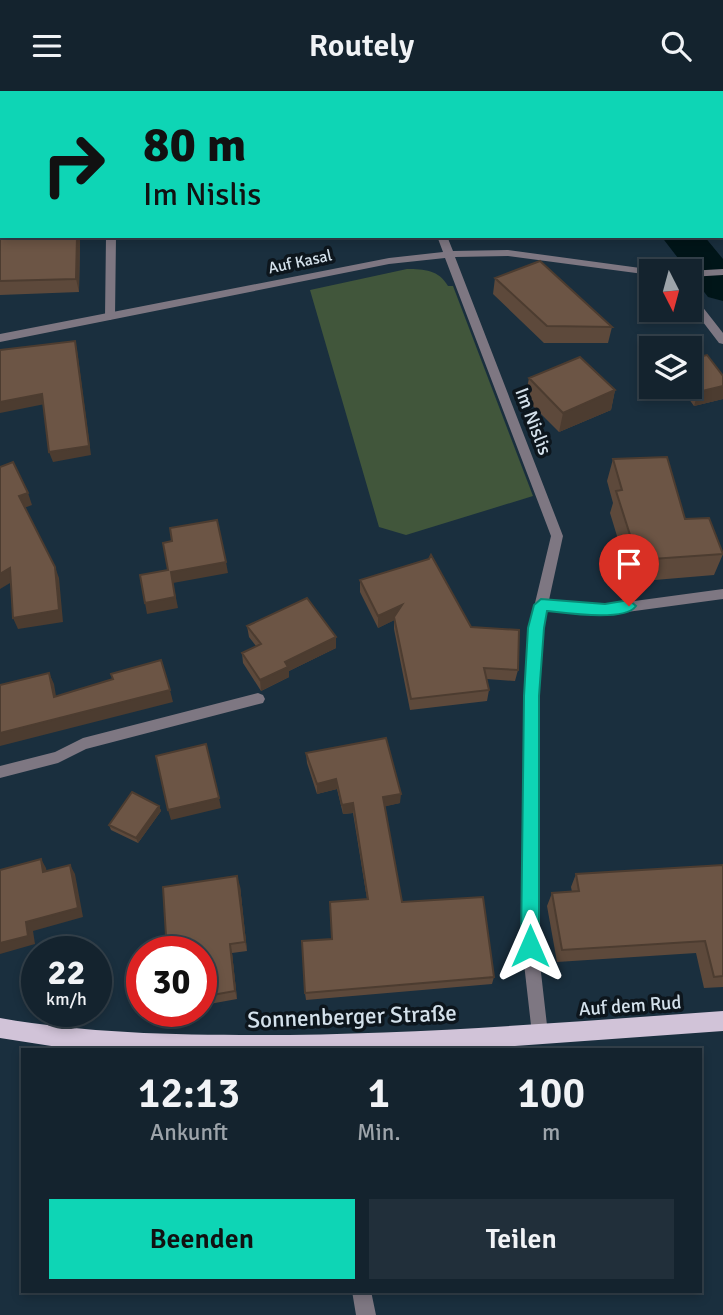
<!DOCTYPE html>
<html lang="de">
<meta charset="utf-8">
<style>
:root{--surface:#14232e;--page:#212f3a;--text:#f1f3f6;--muted:#9da4aa;--line:#33404a;--accent:#0ed5b5}
body{margin:0;font-family:Signika,sans-serif;background:var(--page);color:var(--text);height:100vh;display:flex;flex-direction:column;font-size:26px;white-space:nowrap}
*{box-sizing:border-box;margin:0}
p{font-size:23px;color:var(--muted)}
.icon{flex:none;width:38px;height:38px;fill:none;stroke:currentColor;stroke-width:2;stroke-linecap:round;stroke-linejoin:round}
.map{position:relative;flex:1;overflow:hidden}
.sheet{position:absolute;left:21px;top:957px;width:681px;height:245px;display:flex;flex-direction:column;background:var(--surface);border-radius:0px;box-shadow:0 4px 10px #0003,0 0 0 2px var(--line)}
.sheet>*{flex:none}
.banner{position:absolute;left:0px;top:0px;width:724px;height:147px;box-shadow:0 4px 10px #0003,0 0 0 2px var(--line);background:#0ed5b5;color:#111;overflow:hidden}
.needle{width:46px;rotate:174deg}
.tools{position:absolute;left:639px;top:168px;display:grid;gap:14px}
.tools a{display:grid;place-items:center;width:63px;height:63px;border-radius:0px;background:var(--surface);box-shadow:0 4px 10px #0003,0 0 0 2px var(--line);font-size:35px}
.speed{position:absolute;left:21px;top:845px;display:flex;gap:14px;font-size:35px;font-weight:700;text-align:center}
.speed>*{display:grid;place-content:center;width:91px;height:91px;border-radius:50%;background:var(--surface);box-shadow:0 4px 10px #0003,0 0 0 2px var(--line);line-height:1}
.speed small{font-size:18px;font-weight:400}
.speed .limit{border:10px solid #d22;background:#fff;color:#111}
.pin{position:absolute;display:grid;place-items:center;width:60px;height:60px;color:#fff;margin:-72px -30px;border-radius:50% 50% 50% 0;rotate:-45deg;box-shadow:0 0 7px #0007}
.pin .icon{rotate:45deg}
.me{position:absolute;width:77px;margin:-38px;rotate:0deg;stroke-linejoin:round;filter:drop-shadow(0 0 5px #0008)}
.turn{display:flex;align-items:center;gap:24px;height:147px;padding:0 28px;font-size:32px}
.turn .icon{width:91px;height:91px;stroke-width:2.5}
.turn b{display:block;font-size:49px;line-height:60px}
.eta{display:flex;justify-content:space-evenly;align-items:center;height:119px;text-align:center}
.eta b{font-size:42px;font-weight:600;line-height:49px}
.primary-button{display:flex;gap:14px;margin-top:auto;padding:14px 28px}
.primary-button a{flex:1;height:80px;border-radius:0px;background:var(--accent);color:#111;font-size:28px;font-weight:600;line-height:80px;text-align:center}
.primary-button a+a{background:var(--page);color:var(--text)}
header{display:flex;justify-content:space-between;align-items:center;height:91px;padding:0 28px;background:var(--surface);font-size:32px;font-weight:600}
.map>svg:first-child{display:block}
.green{fill:#41563b}
.lines{fill:none;stroke-linecap:round;stroke-linejoin:round}
.river{fill:#001518;fill-rule:evenodd}
.lane{fill:#7e7782;fill-rule:evenodd}
.street{fill:#7e7782;fill-rule:evenodd}
.primary{fill:#d1c3d8;fill-rule:evenodd}
.wall{fill:#5d493b}
.shaded-wall{fill:#4c3c30}
.building{fill:#6c5545;stroke:#4c3c30;stroke-width:2}
.route{fill:#0ed5b5;stroke:#098a76;stroke-width:2}
.labels{text-anchor:middle;stroke-width:7;stroke-linejoin:round;paint-order:stroke}
.far-street-label{font-size:16px;fill:#d4e1eb;stroke:#0d161d}
.street-label{font-size:19px;fill:#d4e1eb;stroke:#0d161d}
.near-street-label{font-size:23px;fill:#d4e1eb;stroke:#0d161d}
</style>
<header><svg class="icon" aria-label="menu" viewBox="0 0 24 24"><path d="M4 6h16M4 12h16M4 18h16"/></svg>Routely<svg class="icon" aria-label="search" viewBox="0 0 24 24"><circle cx="10" cy="10" r="6"/><path d="M15 15l6 6"/></svg></header>
<div class="map">
<svg width="723" height="1224" viewBox="0 0 723 1224">
<rect width="100%" height="100%" fill="#1a2f3e"/>
<path class="green" d="M407,178c17,0 32,1 41,17h5l80,210 -127,39 -27,-8 -69,-237z"/>
<g class="lines">
<path class="river" d="M549,0h37l1,2h-37z
M661,145h43l19,23v42l-15,-4z"/>
<path class="lane" d="M19,0h8l-9,2z
M110,0h8v2h-8z
M106,145h10l-1,81 -5,3 -5,-3z"/>
<path class="street" d="M392,0h8v2h-8z
M615,0h8l1,2h-9z
M437,145h10l6,15 55,-1 147,20 1,1h-5v4l-143,-19 -53,1 108,279 -14,64 56,5 118,-16v10l-118,16 -58,-4 -4,17 -4,68 -1,250 10,88 -2,6 -6,2 -6,-2 -2,-6 -10,-88 3,-250 4,-68 22,-92 -106,-278 -56,6 -389,78v-8l389,-76 54,-6z
M723,178v6l-33,2 -2,-6z
M690,204l4,1 29,37v11l-4,-1 -29,-38z
M258,602l5,2 2,4 -2,4 -177,46 -28,14 -58,15v-12l55,-14 28,-14z
M352,1200h19l5,24h-20z"/>
<path class="primary" d="M723,920v20l-264,19h-382l-77,-12v-20c85,15 172,17 258,17 155,0 310,-13 465,-24z"/>
</g>
<path class="wall" d="M630,0h93v2h-92z
M0,29l2,116h78l-1,56 -79,3z
M495,187l117,49 -4,16h-64l-51,-49z
M690,268l33,17v23l-29,7 -14,-19h10z
M529,287l86,12 -4,20 -52,22 -34,-34z
M613,368l110,95 -9,21 -83,7 -21,-69 3,-10 -6,-22z
M360,489l111,47 47,43 -3,11 -28,-2 2,11 -2,11 -77,9 -16,-81v-9l-16,8 -18,-36z
M247,535l89,22 -47,23v6l-28,14 -18,-28 -1,-10 14,-7 -7,-9z
M306,662l94,50 -15,3 17,96 92,75 -2,7 -186,16 -1,-7 27,-54 35,-40 -14,-86 -10,1 -6,-25 -20,5 -10,-31z
M159,715l2,5 -23,32 -27,-13 -2,-5z
M723,774v122l-19,1 -8,-35 -139,9 -10,-56 5,-13 20,-1 -1,-5 5,-13z
M240,795l7,65 -15,2 5,46 -33,6 -3,-7v-46h-34z"/>
<path class="shaded-wall" d="M77,145h3v3l-1,53 -3,-13z
M75,250l2,9 14,105 -38,7 -4,-10z
M723,295v13l-29,7 4,-14z
M615,299l-4,20 -52,22 4,-19z
M42,303l3,10 -45,9v-11z
M28,402l4,12 -8,3 -5,-12z
M226,471l2,11 -55,10 5,25 -31,6 -2,-11 26,-31z
M55,476l4,11 4,44 -45,7 -5,-11z
M10,477l5,12 -15,9v-15z
M402,514l-1,12 -23,11v-12z
M336,546v11l-47,23v6l-28,14 -1,-11 25,-18z
M49,582l5,11 4,24 -4,-11z
M170,599l3,12 -173,44v-13z
M336,688l1,10 -20,5v-10z
M401,703l-1,9 -17,4v-10z
M219,707l2,10 -50,12 -3,-10z
M353,712v10l-10,1 -1,-9z
M159,715l2,5 -23,32 -2,-5z
M41,768l5,9 3,14 -6,-10z
M70,774l5,9 8,43 -50,14 2,13 -35,10v-11l26,-21z
M237,785l3,10 7,65 -2,-9z
M230,853l2,9 5,46 -2,-8z"/>
<path class="building" d="M28,0h56v2h-56z
M136,0h240v2h-240z
M647,0h76v18v-16h-75z
M0,29h2v116h75l-1,43 -76,2z
M540,170l72,66 -65,-1 -52,-48z
M75,250l14,105 -40,6 -7,-58 -42,8v-52z
M707,264l16,21v10l-25,6 -8,-11v-22z
M580,266l35,33 -52,23 -34,-35z
M667,366l18,62 24,-1 14,36 -85,6 -22,-69 6,-1 -9,-31z
M13,371l15,31 -9,3 36,71 4,43 -46,8 -3,-50 -10,6v-107z
M217,429l9,42 -55,10 4,25 -30,6 -5,-28 28,-5 -5,-27 9,-2 -2,-13z
M431,464l40,72 48,3 -1,40 -34,-2 5,22 -78,9 -17,-82 8,-12 -24,11 -18,-36 69,-21z
M307,507l29,39 -51,25 3,5 -28,13 -18,-27 19,-9 -14,-18z
M161,569l9,30 -170,43v-48l49,-12 5,24 59,-18 -2,-5z
M386,647l15,56 -18,3 19,105 81,-5 11,80 -189,16 -3,-52 30,-2 -2,-37 38,-3 -15,-96 -11,2 -6,-26 -19,5 -11,-31z
M206,653l13,54 -51,12 -12,-54z
M132,701l27,14 -23,32 -27,-13z
M41,768l2,13 27,-7 8,43 -52,14 2,14 -28,7v-73z
M723,774v111l-9,1 -9,-36 -143,9 -10,-57 27,-2 -3,-17z
M237,785l8,66 -15,2 5,47 -34,6v-45h-5v-2l-16,2h-13l-4,-65z"/>
<path class="route" d="M541,508l64,5 24,-4 7,6c-11,16 -70,7 -89,5l-3,17 -5,68v250l-3,6 -6,3 -7,-3 -2,-6 3,-250 4,-68 6,-23z"/>
<g class="labels">
<g class="far-street-label">
<text transform="translate(300 170) rotate(-12)" y="6">Auf Kasal</text>
</g>
<g class="street-label">
<text transform="translate(534 330) rotate(69)" y="7">Im Nislis</text>
<text transform="translate(630 914) rotate(-4)" y="7">Auf dem Rud</text>
</g>
<g class="near-street-label">
<text transform="translate(352 925) rotate(-2)" y="8">Sonnenberger Straße</text>
</g>
</g>
</svg>
<div class="tools">
<a><svg class="needle" viewBox="-14 -14 28 28"><path d="M0-13l5 13h-10z" fill="#e53935"/><path d="M0 13l5-13h-10z" fill="#9da4aa"/></svg></a>
<a><svg class="icon" aria-label="layers" viewBox="0 0 24 24"><path d="M12 4l9 5-9 5-9-5zM3 14l9 5 9-5"/></svg></a>
</div>
<div class="speed"><div>22<small>km/h</small></div><div class="limit">30</div></div>
<div class="pin" style="left:629px;top:515px;background:#d93025"><svg class="icon" aria-label="arrive" viewBox="0 0 24 24"><path d="M6 21V4h12l-3 4 3 4H6"/></svg></div>
<svg class="me" style="left:530px;top:855px" viewBox="-20 -20 40 40"><path d="M0-17L14 15 0 8-14 15z" fill="#0ed5b5" stroke="#fff" stroke-width="4"/></svg>
<div class="banner">
<div class="turn"><svg class="icon" aria-label="right" viewBox="0 0 24 24"><path d="M7 20v-9h11M14 6l5 5-5 5"/></svg><div><b>80 m</b>Im Nislis</div></div>
</div>
<section class="sheet">
<div class="eta">
<div><b>12:13</b><p>Ankunft</p></div>
<div><b>1</b><p>Min.</p></div>
<div><b>100</b><p>m</p></div>
</div>
<div class="primary-button"><a>Beenden</a><a>Teilen</a></div>
</section>
</div>
